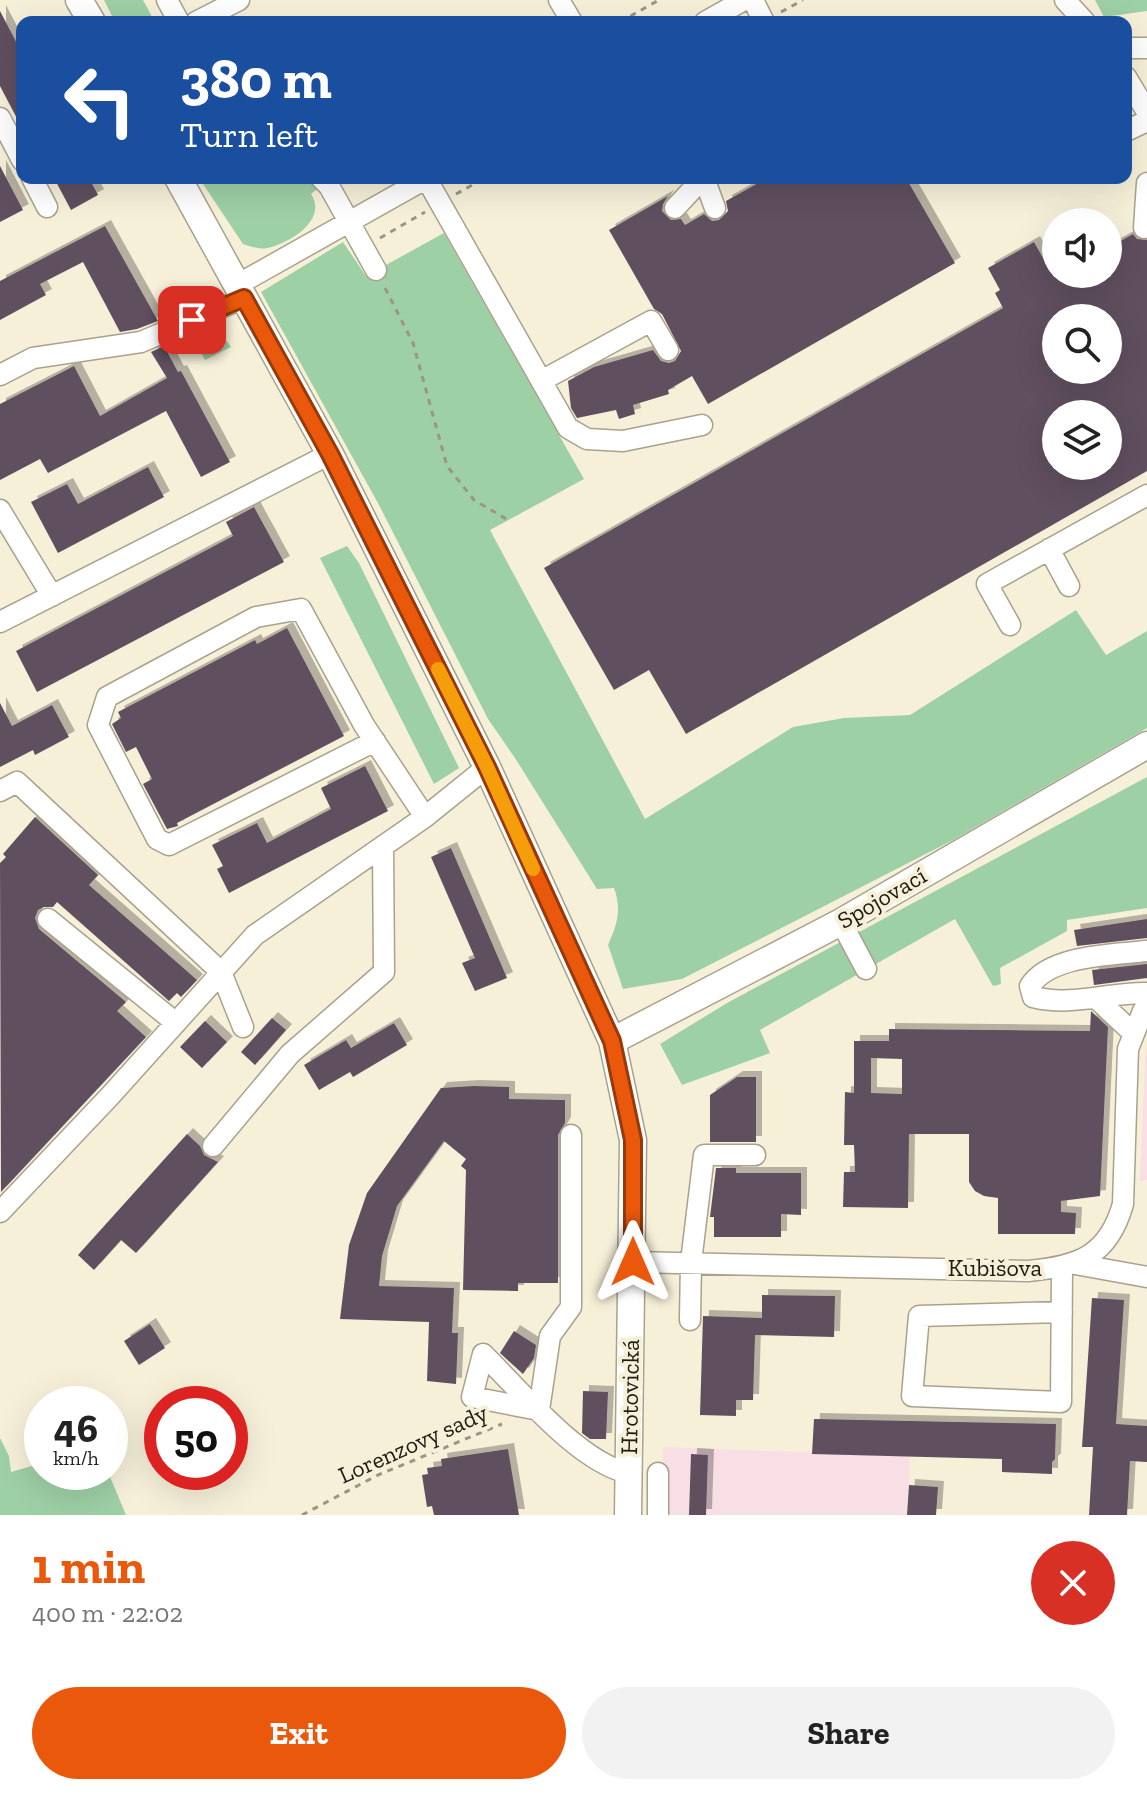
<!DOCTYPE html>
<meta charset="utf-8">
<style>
:root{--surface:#fff;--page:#f2f2f2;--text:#222;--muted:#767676;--accent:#ea580c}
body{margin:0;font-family:"Zilla Slab",serif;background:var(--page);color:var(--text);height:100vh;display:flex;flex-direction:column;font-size:30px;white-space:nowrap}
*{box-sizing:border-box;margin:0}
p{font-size:26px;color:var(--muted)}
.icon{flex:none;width:44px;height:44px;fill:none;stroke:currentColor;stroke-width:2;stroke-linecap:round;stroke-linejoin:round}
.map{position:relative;height:1515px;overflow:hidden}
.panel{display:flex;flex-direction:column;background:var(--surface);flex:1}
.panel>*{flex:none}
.hud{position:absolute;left:16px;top:16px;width:1116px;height:168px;border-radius:16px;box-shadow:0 8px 32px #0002;background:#1a4fa0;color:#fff;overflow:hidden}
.fabs{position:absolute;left:1042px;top:208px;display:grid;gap:16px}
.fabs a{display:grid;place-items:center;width:80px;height:80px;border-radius:50%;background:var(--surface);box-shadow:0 8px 32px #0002;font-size:40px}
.speed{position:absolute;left:24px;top:1386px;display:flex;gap:16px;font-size:40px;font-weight:700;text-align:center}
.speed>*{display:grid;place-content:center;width:104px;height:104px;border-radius:50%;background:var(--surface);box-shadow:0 8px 32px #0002;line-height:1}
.speed small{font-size:20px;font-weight:400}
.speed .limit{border:12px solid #d22;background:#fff;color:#111}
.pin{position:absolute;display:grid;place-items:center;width:68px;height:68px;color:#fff;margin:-34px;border-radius:16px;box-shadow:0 4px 12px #0006}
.me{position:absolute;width:88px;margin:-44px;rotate:0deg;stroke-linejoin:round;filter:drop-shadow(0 0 6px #0008)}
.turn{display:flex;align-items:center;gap:28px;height:168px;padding:0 32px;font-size:36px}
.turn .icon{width:104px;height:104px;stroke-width:2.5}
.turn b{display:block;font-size:56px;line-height:68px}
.round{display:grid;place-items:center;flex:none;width:84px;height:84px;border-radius:42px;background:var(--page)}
.head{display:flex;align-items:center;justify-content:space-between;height:136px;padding:0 32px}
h1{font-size:48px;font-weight:800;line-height:60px;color:var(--accent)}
.action{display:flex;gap:16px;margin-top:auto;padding:16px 32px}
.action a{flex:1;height:92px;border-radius:48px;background:var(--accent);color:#fff;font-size:32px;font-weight:800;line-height:92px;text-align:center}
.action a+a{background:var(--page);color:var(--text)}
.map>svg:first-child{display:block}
.education{fill:#f8dee5}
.green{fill:#9ed0a6}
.building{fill:#5f505f;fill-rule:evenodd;filter:url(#shadow)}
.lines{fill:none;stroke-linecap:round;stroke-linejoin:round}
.minor-casing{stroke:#a8a28d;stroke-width:23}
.major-casing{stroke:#a8a28d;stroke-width:29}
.path{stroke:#9a9585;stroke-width:3;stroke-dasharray:6 6;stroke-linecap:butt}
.minor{stroke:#fff;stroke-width:20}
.major{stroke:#fff;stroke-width:26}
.route-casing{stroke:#983908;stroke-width:20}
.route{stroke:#ea580c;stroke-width:14}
.slow{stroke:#f59e0b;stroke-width:14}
.labels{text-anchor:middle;stroke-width:8;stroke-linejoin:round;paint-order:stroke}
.street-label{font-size:24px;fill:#1d1b13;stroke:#f7f0d9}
</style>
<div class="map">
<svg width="1147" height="1515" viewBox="0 0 1147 1515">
<defs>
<filter id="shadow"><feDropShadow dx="6" dy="-6" stdDeviation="0" flood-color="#0004"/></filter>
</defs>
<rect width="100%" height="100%" fill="#f7f0d9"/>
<path class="education" d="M1147,1040v140l-7,1 5,-121z
M663,1447l247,9 -3,59h-244z"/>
<path class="green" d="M104,0h39l12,22h-40z
M1095,0h52v11l-43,6z
M199,178h107l11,11 -6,5c17,26 -21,49 -44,54 -8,2 -17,-2 -24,-4z
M444,233l140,246 -94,51 155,289 148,-92 51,-9 66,-3 166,-105 30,45 41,-24v97l-194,112 -271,139 -59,10 -15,-44c9,-20 14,-35 6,-57l-17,1 -82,-131 -27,-39 -109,-214 -118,-213 82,-50 23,34z
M207,334c11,-1 18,3 24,13l-26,13 -11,-20z
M347,546l12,17 100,205 -25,16 -114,-226z
M1147,777v131l-80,12v11l-67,37 1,16 -8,2 -38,-67 -195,111 10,23 -88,32 -22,-41 67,-41z
M0,1438l9,18 2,16 31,-9v9h66l18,43h-126z"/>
<path class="building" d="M0,11l22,42v75l-22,-42z
M0,166l23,44 -23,12z
M54,178h35l9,17 -27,15z
M767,178h139l49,85 -247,141 -16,-28 -24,14 1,4 -36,11 2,9 -16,5 -3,-9 -39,8 -6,-10 -3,-27 26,-14 59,-17 8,11 8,2 6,-2 6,-10 -19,-37 -8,-5 -45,-79 59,-34 -5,8 -1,7 9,9 10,-1 4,6 19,-11 8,7 7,-1 9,-9 -2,-10z
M105,226l53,95 -21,8 -17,3 -37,-70 -43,22 6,11 -46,25v-39z
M1133,234l4,5 10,1v231l-461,263 -37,-64 -35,20 -70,-122 459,-260 -8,-15 5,-3 -12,-22 46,-26 18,32h56v-26zM1056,318h52v52h-52zM1056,414h52v52h-52z
M164,346l14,26 3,-1 49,91 -29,15 -35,-66 -118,62 -8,-14 -40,21v-76l74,-38 26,50 67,-38 -16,-26z
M148,467l16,30 -106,56 -27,-51 36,-18 11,20z
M254,507l30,55 -247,130 -21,-41 217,-115 -7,-14z
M287,628l57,108 -167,87 1,3 -11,3 -24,-45 9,-5 -16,-32 -10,5 -14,-28 9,-6 -3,-6 137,-72 2,4z
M0,703l12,23 40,-21 17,32 -34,18 -2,-5 -33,17z
M365,766l23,45 -159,82 -12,-24 6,-3 -11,-21 45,-22 10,20 64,-34 -10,-21z
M35,817l63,58 -9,10 108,95 -16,17 -4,-4 -8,8 -112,-99 -4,5h-9l-6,3 -3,8 4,11 87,73 -9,9 29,26 -145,155 -1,-329 6,-6 -3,-3z
M451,848l56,130 -32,13 -13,-28 13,-5 -44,-101z
M1147,919v19l-70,8 -3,-16z
M1147,964v14l-53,7 -2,-15z
M1091,1011l17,16 -8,169 -39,5v11l15,1 -1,21h-77v-36l-14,-2 -9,-5 -6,-9v-48h-60l-1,74 -65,-1 1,-35h11l-1,-27h-10l1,-53 9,1v-52h35v-12l201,2zM871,1058l31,1v35l-31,-1z
M272,1018l14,12 -31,35 -14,-13z
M205,1021l22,21 -25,26 -22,-21z
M394,1023l13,22 -54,32 -3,-5 -31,18 -15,-25 42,-25 5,8z
M737,1077h19v65h-46v-47z
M474,1086l35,1v12l56,1v23l-7,12v148h-40v8l-55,-1 3,-120 -5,-4 5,-7 -22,-18 -47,65 -15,50 -3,30 75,2 -2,45h6l-2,51 -29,-3 2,-59 -89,-3 9,-74 18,-52 74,-105z
M187,1134l13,12 4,9 14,7 -82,91 -15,-13 -27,30 -16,-15z
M716,1168h20v5h65v42l-20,-1v23h-67v-20h-4z
M762,1295l73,1 -1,41 -79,-2 -2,65h-17v16l-36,-1 3,-99 59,2z
M1092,1298l32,2 -8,124 31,2v36l-17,-1 -3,54h-38l4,-68h-11z
M150,1324l15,24 -26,17 -15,-24z
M514,1331l22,14 -2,13 -11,16 -23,-21z
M583,1391l25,1 -2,47h-16l-8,-6z
M814,1419l242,5 -1,35 -3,3v12l-50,-2v-13l-190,-5z
M508,1449l11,66h-85l-2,-9 -5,1 -5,-32 6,-1 -1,-6 15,-2 -1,-7z
M691,1454l17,1 -2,60h-17z
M909,1485l29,2 -2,28h-29z"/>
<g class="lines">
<defs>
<path id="minor" d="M167,0l12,22
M559,0l13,22
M753,0l11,22
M1065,0l20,22
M196,22l43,-22
M705,22l39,-22
M1126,48h21
M1126,77l21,35
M0,118l22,42
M1126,131l21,-10
M32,178l15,29
M321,178l8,8 47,84
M426,178l142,250 19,11 36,2 79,-16
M704,178l11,30
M675,208l28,-30
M1144,228l3,-45
M237,285l190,-107
M0,375l33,-17 108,-16 103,-44
M541,381l110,-60 17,29
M0,510l52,86
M1049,549l20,37
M0,622l330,-168
M1010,625l-23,-41 160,-89
M375,741l-206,104 -12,-6 -59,-114 9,-28 149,-80 45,-8 63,116 61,92
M0,791l17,-9 204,190 22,55
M48,919l128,104
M841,922l25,47
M1146,951c-34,4 -96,4 -116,35l3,11c39,10 76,-5 114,-4
M1097,999l36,34
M213,1146l77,-92 94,-82 -1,-126
M0,1212l110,-116 145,-161 170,-118 62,-50
M633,1262l395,9c50,-5 80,-14 95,-67l5,-155 15,-38 4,-5
M1075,1264l72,13
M1062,1268l-1,134 -149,-6 7,-80 143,-4
M690,1320l1,-58 13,-107h51
M539,1410l-67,-13 11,-43c37,36 95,108 145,119
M539,1410l11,-74 21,-29v-172
M658,1515v-42"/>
<path id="major" d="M79,0l13,22
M178,178l152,276 157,313 125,274 21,99 -5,375
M612,1041l229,-119 306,-177"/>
</defs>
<use href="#minor" class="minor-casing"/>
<use href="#major" class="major-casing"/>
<path class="path" d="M781,12l22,-12
M620,22l39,-22
M456,194l29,-16
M380,238l45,-26
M385,288l28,55 34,123 27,34 34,20
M302,1515l76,-40 124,-51"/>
<use href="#minor" class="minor"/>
<use href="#major" class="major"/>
</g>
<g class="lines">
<defs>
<path id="route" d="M192,320l52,-22 86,156 157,313 125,274 21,99v122"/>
</defs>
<use href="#route" class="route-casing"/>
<use href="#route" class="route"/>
<path class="slow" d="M438,669l49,98 46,102"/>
</g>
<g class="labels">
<g class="street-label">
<text transform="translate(882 898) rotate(-30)" y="8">Spojovací</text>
<text x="995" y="1276">Kubišova</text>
<text transform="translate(630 1397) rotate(-89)" y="8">Hrotovická</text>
<text transform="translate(413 1444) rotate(-24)" y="8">Lorenzovy sady</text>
</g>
</g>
</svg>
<div class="fabs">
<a><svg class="icon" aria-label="sound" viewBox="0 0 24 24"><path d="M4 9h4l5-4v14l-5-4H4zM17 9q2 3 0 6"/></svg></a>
<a><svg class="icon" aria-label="search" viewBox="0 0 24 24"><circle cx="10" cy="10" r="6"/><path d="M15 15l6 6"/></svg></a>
<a><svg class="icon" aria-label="layers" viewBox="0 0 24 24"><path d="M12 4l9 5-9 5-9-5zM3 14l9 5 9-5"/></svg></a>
</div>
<div class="speed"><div>46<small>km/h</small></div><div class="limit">50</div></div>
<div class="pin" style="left:192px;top:320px;background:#d93025"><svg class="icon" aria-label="arrive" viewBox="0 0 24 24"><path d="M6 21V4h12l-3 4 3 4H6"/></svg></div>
<svg class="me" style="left:633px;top:1262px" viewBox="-20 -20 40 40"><path d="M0-17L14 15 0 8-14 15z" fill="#ea580c" stroke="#fff" stroke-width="4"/></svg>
<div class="hud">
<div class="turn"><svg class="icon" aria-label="left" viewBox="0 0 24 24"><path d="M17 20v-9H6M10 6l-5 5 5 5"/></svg><div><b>380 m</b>Turn left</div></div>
</div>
</div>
<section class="panel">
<div class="head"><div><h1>1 min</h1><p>400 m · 22:02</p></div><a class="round" style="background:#d93025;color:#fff"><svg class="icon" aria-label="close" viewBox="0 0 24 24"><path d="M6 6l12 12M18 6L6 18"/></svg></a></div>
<div class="action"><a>Exit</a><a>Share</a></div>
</section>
